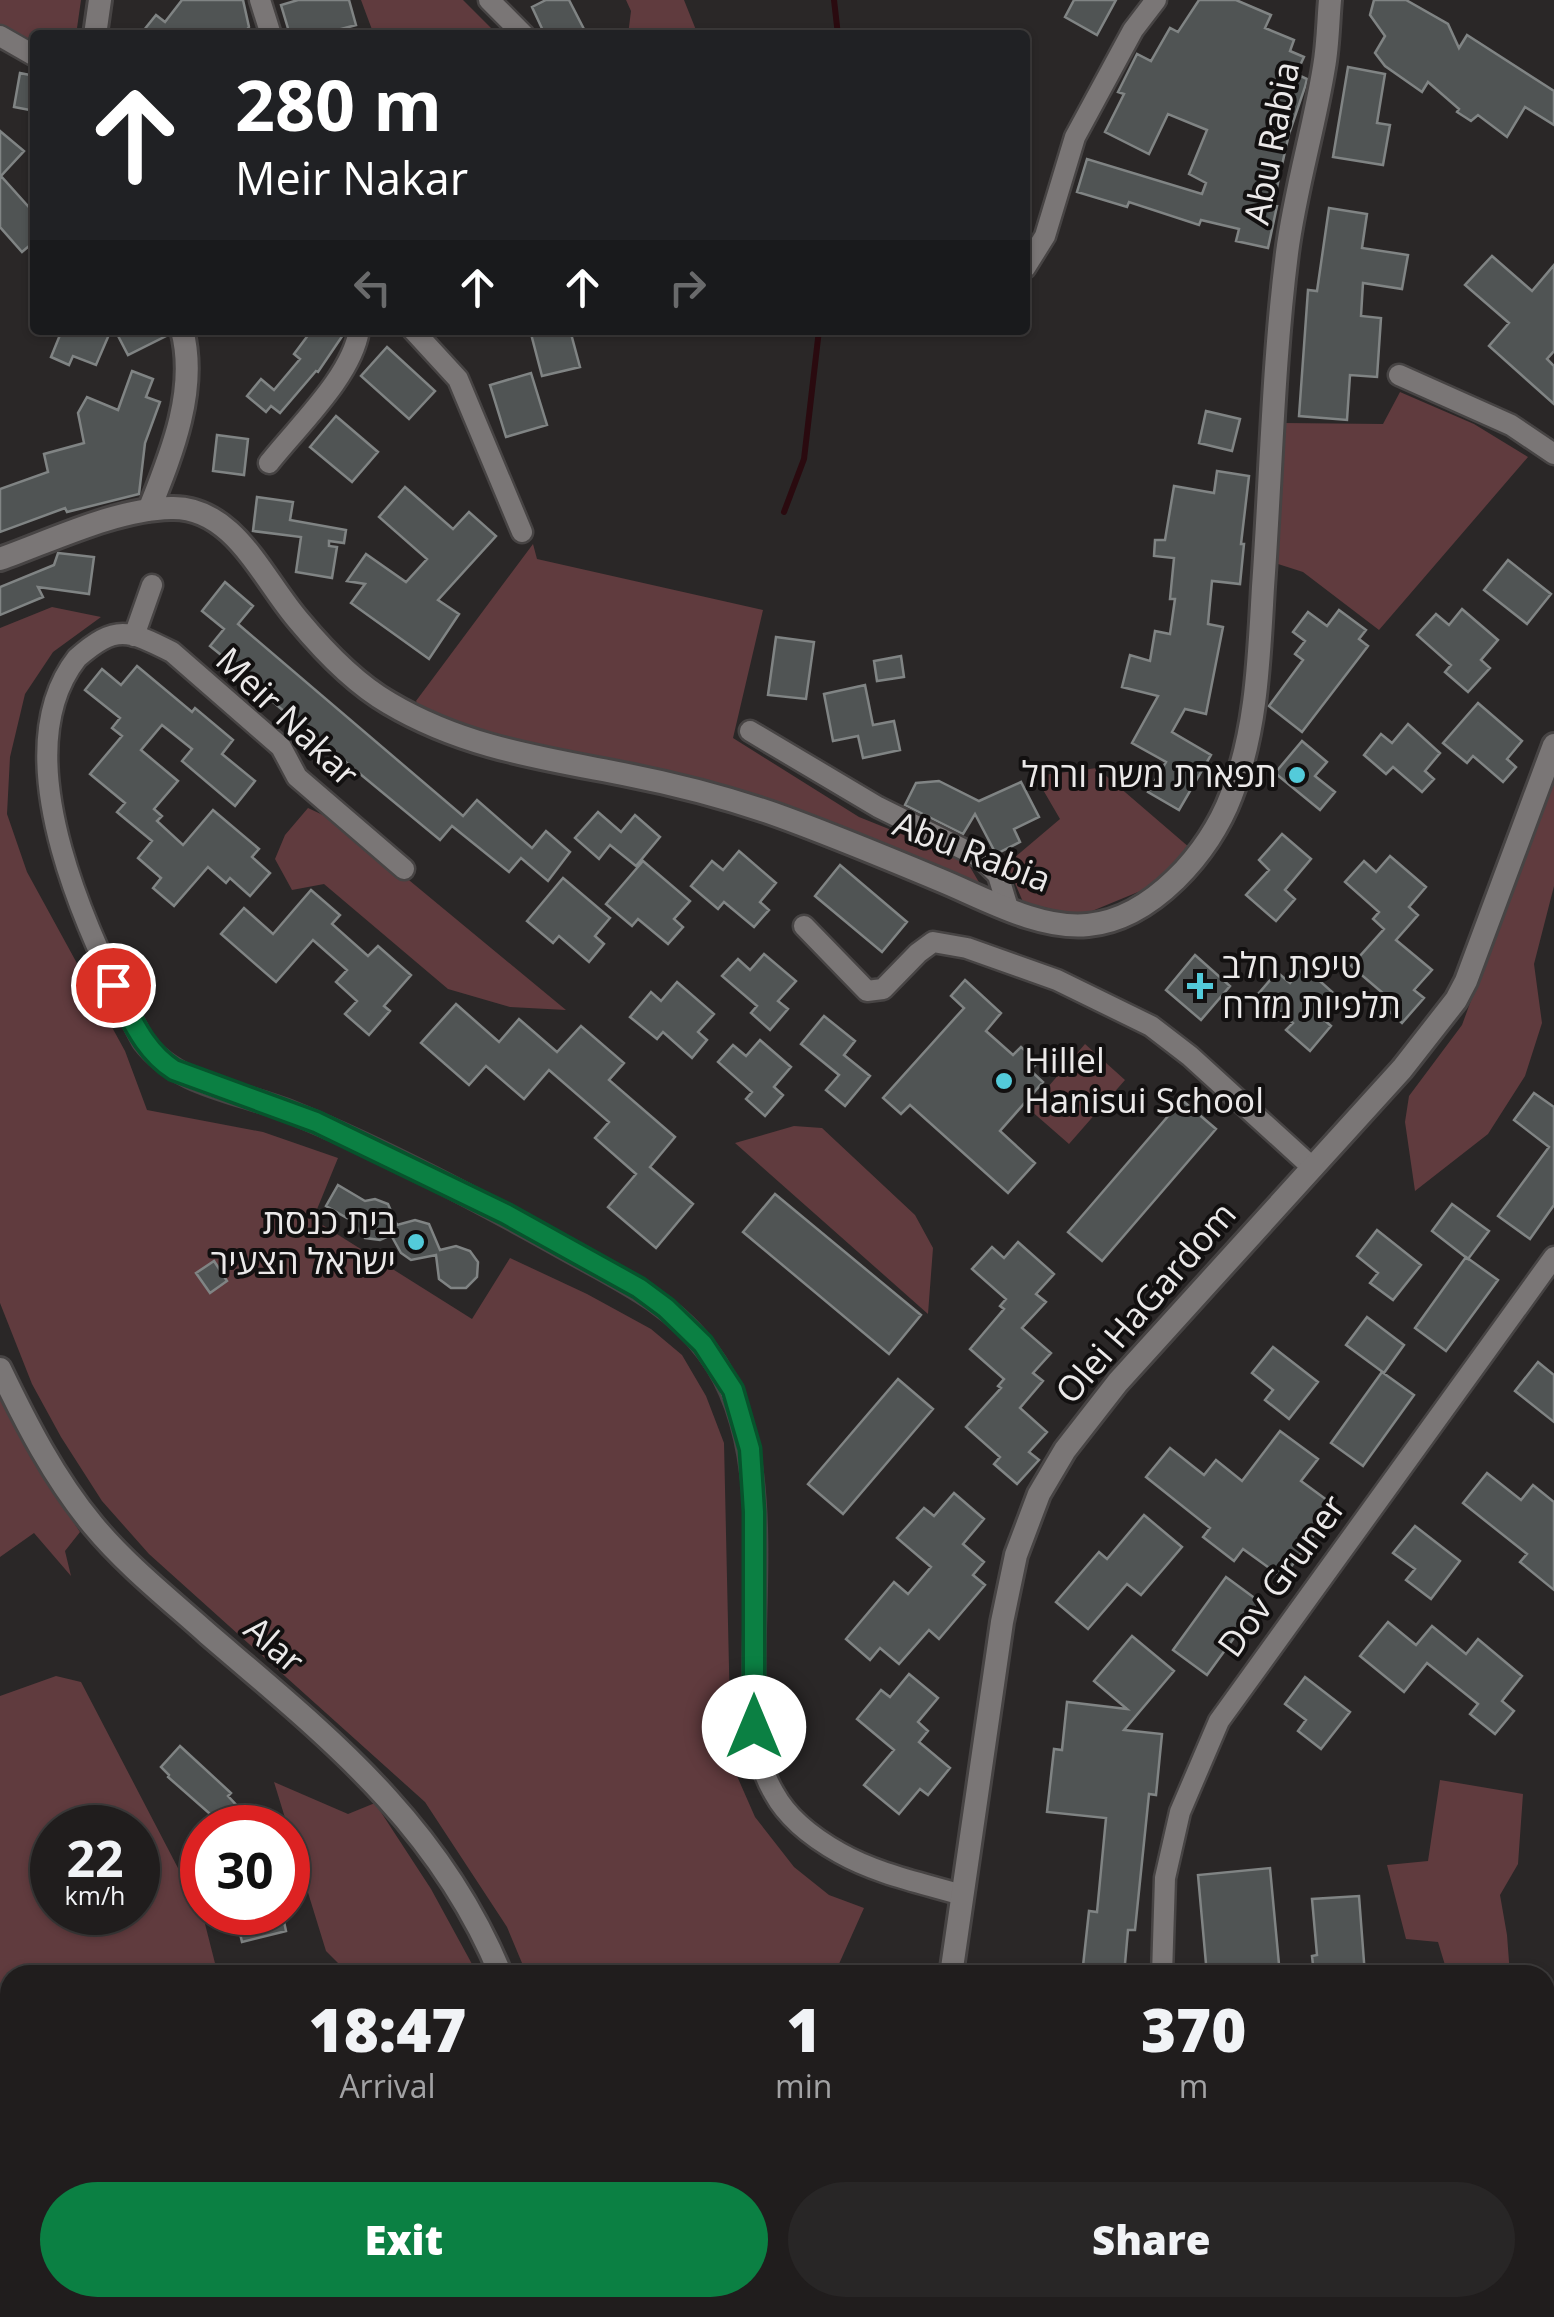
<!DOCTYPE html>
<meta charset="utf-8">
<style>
:root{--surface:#201d1d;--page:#282626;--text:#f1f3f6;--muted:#a2a2a4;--line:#3d3b3b;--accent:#0b8043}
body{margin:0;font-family:"Open Sans","Noto Sans Hebrew",sans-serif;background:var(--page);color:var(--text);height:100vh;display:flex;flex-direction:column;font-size:38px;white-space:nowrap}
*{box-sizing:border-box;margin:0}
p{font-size:32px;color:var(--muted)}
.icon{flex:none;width:55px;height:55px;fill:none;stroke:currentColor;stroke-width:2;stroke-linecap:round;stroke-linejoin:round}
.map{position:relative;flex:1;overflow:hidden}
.side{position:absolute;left:0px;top:1965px;width:1555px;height:352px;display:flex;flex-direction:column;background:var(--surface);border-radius:30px 30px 0 0;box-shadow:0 2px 8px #0004,0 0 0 2px var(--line)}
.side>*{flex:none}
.hud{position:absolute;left:30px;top:30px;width:1000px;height:305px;border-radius:10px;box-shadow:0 2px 8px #0004,0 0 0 2px var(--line);background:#202124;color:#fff;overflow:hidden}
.speed{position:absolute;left:30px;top:1805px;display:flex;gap:20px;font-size:50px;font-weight:700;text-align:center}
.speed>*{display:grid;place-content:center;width:130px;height:130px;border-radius:50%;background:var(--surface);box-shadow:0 2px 8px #0004,0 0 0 2px var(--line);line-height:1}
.speed small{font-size:25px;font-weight:400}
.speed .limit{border:15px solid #d22;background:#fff;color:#111}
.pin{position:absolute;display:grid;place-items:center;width:85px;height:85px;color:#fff;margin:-42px;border:5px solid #fff;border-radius:50%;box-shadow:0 2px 10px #0007}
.me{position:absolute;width:110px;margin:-55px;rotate:0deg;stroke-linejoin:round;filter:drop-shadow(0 0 8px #0008)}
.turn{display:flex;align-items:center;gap:35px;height:210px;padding:0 40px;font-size:45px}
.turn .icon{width:130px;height:130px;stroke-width:2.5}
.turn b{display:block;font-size:70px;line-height:85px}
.lanes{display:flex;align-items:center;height:95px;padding:0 40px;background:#0003;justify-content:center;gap:50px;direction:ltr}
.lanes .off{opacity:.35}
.eta{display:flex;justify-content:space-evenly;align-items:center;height:170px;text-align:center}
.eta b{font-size:60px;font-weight:800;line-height:70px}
.primary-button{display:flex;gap:20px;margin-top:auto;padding:20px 40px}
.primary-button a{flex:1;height:115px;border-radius:60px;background:var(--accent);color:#fff;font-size:40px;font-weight:800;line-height:115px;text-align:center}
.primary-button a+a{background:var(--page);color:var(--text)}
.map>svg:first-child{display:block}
.green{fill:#603b3e;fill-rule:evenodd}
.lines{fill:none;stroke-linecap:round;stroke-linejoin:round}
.stream{stroke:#2a0a0f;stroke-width:6}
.building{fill:#505454;stroke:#808484;stroke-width:2.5}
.minor-casing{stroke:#474444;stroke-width:25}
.tertiary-casing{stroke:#474444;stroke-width:28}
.minor{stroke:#7a7676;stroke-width:20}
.tertiary{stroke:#7a7676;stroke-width:22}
.route-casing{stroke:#07532c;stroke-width:25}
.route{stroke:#0b8043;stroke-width:18}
.poi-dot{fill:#53cbda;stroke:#121010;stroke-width:4}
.labels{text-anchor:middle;stroke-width:8;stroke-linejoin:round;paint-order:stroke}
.street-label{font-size:35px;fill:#ebe9e9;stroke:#121010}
.poi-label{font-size:35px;fill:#ebe9e9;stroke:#121010;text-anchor:end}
</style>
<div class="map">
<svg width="1554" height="2317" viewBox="0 0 1554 2317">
<rect width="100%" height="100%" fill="#2a2727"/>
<path class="green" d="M0,0h81l-5,35h-41v11l-35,-10z
M361,0h102l35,35h-124z
M626,0h58l14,35h-70l3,-24z
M1400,392l74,32 54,33 -149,173 -76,-58 -25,-8 6,-141 99,1z
M533,544l4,15 226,51 -30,128 126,79 107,43 14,24 -164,-66 -329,-80 -65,-26 -6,-11z
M52,607l49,10 -48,35 -28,42 -15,63 -3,57 20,58 98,179 22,59 116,22 75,26 -25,61 159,100 38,-61 77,36 64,35 31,26 24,41 18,47 6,270 7,63 18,41 39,50 35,28 35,13 -30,67h-307l-20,-48 -82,-125 -276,-248 -47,-53 -41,-64 -29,-53 -32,-81v-675z
M1097,768l93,80 -35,37 -75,31 -57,-14 -16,-38 53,-45 -25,-43z
M1554,774v112l-20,78 8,59 -17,53 -37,58 -73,57 -10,-69 4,-26 53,-71z
M308,808l32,15 226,187 -56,-3 -62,-18 -124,-105 -32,6 -17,-31 10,-24z
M1085,1044l40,36 -56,64 -40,-35z
M794,1126l28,2 93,87 18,33 -5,66 -193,-171z
M0,1398l42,75 38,59 -15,19 6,25 -37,-43 -34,24z
M56,1676l25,6 122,234 15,59h-208v333h211l-3,9h-218v-621zM52,1828h86v84h-86z
M1440,1780l83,14 -5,70 -18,31 7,40 3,40h-62l-10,-33 -32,-3 -19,-74 41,-4z
M274,1782l74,32 27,-11 56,86 47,86h-128l-24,-24z"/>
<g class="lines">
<path class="stream" d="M834,0l4,35
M784,512l20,-53 15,-129"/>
</g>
<path class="building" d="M182,0h61l6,27 -7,8h-102l16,-20 9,7z
M298,0h51l7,25 -37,10h-29l-9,-30z
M546,0h23l18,35h-42l-13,-28z
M1074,0h42l-19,35 -32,-18z
M1199,0h37l35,15 -6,13 29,12 -4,11 14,6 -8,17 11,5 -2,8 -16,47 -16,71 4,1 -9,42 -32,-7 3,-12 -38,-9 -2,5 -70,-23 -2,5 -50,-15 10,-33 115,35 4,-11 -17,-9 18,-44 -39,-16 -19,40 -44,-22 19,-38 -6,-2 19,-38 14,7 19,-33 8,4z
M1374,0h32l42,24 11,24 8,-13 87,56v34l-29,-18 -18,30 -29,-22 -7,6 -14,-9 2,-3 -31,-27 -6,10 -37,-26 -10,-13 10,-17 -15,-21z
M1348,67l37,7 -8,49 13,2 -7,40 -50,-8z
M20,73l15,3v35l-21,-4z
M0,131l24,20 -23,25 34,38v27l-13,11 -22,-25z
M1329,208l38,6 -5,34 46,7 -6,34 -39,-6 -2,33 20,2 -4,59 -27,-2 -3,45 -48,-4 9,-126 9,1z
M1492,256l40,35 22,-26v86l-7,8 7,7v38l-65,-58 20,-23 -44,-38z
M62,330h49l-15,35 -23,-9 -4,9 -18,-8z
M115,330h52l1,5 -40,20z
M312,330h25l6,5 -25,37 -2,-1 -36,42 -9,-7 -5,6 -19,-16 14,-17 13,11 26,-31 -6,-5z
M530,330h40l10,37 -38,9z
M387,347l48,44 -26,28 -48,-43z
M132,371l21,8 -7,18 14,5 -15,41 -6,51 -72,18 -2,-4 -65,24v-43l48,-17 -4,-18 40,-11 -6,-30 9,-16 31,13z
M531,373l16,52 -41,12 -16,-52z
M1206,411l34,8 -8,32 -33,-8z
M336,416l42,36 -26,30 -42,-35z
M217,435l31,4 -4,36 -31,-4z
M1217,471l32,5 -8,68h3l-4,40 -28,-3 -4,43 15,3 -17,87 -21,-5 -13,23 39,23 -32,55 -31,-18 18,-30 -34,-19 26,-47 -36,-9 8,-32 20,6 5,-30 15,3 5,-35h-5l4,-41 -20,-2 1,-16h10l9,-54 40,7z
M405,487l48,42 16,-17 27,24 -58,64 21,14 -30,45 -78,-56 14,-19 -18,-3 19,-27 40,28 21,-23 -48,-42z
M257,497l36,5 -3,18 56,10 -2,13 -15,-2v5l8,1 -5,31 -36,-6 5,-35 -48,-6z
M58,553l36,4 -5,37 -51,-7 5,10 -43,18v-28l54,-22z
M1508,560l43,34 -24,30 -43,-34z
M225,582l28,24 -15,18 225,192 14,-16 55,48 14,-17 24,21 -22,29 -27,-23 -12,14 -57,-46 -12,14 -196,-162 2,-3 -36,-29 14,-17 -22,-18z
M1462,609l36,31 -17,20 9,8 -22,24 -23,-20 6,-7 -34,-30 19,-21 13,11z
M1339,610l27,20 -7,9 9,7 -66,86 -33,-26 34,-46 -8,-6 10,-13 -12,-9 15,-20 19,14z
M776,637l38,5 -8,57 -38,-4z
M901,656l3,21 -27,4 -3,-20z
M137,666l55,46 3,-4 38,32 -11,14 33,27 -20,25 -53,-45 10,-12 -30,-24 -21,25 37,31 -24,28 8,7 -5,5 26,24 30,-35 46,39 -7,8 18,16 -20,23 -20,-18 -4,5 -18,-16 -34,39 -21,-18 8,-10 -23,-20 14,-17 -35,-29 8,-9 -35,-29 32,-38 -10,-8 8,-10 -35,-28 17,-21 19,16z
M865,685l8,40 21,-4 6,29 -37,8 -5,-22 -25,5 -9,-47z
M1478,703l44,38 -15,18 9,8 -13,15 -30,-26 -6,7 -24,-20z
M1408,724l32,29 -15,18 9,8 -12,13 -29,-25 -7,7 -22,-19 17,-21 11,9z
M1302,741l25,21 -12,14 20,16 -15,18 -45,-37z
M939,781l40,20 42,-19 18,35 -25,12 6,13 -24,12 -21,-40 -12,20 -58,-29 11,-22z
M598,812l23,20 14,-17 25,22 -24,29 -26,-21 -11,14 -24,-21z
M1282,834l29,25 -26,31 10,9 -19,22 -30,-26 23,-25 -10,-10z
M739,851l37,32 -16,19 9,8 -15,17 -30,-25 -6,7 -27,-23 21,-25 11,9z
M1390,856l36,31 -17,20 9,8 -22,25 36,30 -18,20 10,8 -22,25 -23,-21 6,-7 -34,-29 33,-37 -11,-10 6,-7 -34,-30 19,-21 12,11z
M643,861l47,40 -16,18 9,8 -15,17 -30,-25 -6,7 -26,-22z
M840,865l67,57 -25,30 -67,-56z
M563,878l47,40 -15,18 9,8 -15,18 -30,-26 -6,7 -26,-22z
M311,890l29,25 -8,9 36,32 10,-10 33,29 -27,31 6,5 -21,24 -24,-21 12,-13 -21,-19 11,-12 -34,-30 -37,42 -55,-48 23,-26 29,26z
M764,954l32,27 -18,20 10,8 -18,21 -19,-17 6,-7 -35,-30 16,-17 12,11z
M1195,955l35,31 -29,34 -35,-30z
M1304,967l35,31 -17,20 9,8 -21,25 -24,-21 7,-7 -34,-30 18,-21 13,11z
M965,980l36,33 -15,18 27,24 8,-8 17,15 -8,8 13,12 -43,49 35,32 -27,30 -98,-88 -9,9 -18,-16 81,-90 -13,-12z
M677,982l37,32 -16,18 9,8 -15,18 -29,-26 -6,7 -27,-22 21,-25 10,9z
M456,1004l43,38 20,-23 38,33 24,-26 43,37 -15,17 66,57 -25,30 43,37 -37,44 -48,-41 28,-33 -41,-36 14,-16 -60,-52 -25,29 -38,-33 -17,19 -48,-42z
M824,1016l31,25 -11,14 26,21 -25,30 -19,-16 13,-15 -38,-31z
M760,1040l31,27 -17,20 9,8 -18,21 -19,-17 6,-7 -34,-30 15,-17 13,11z
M1534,1093l20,14v98l-24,34 -32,-23 51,-69 -35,-27z
M1182,1100l34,29 -114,132 -34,-29z
M338,1185l27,16 10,-2 13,5 9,21 18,-5 14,4 11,26 16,-4 14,5 8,11 -1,15 -11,11h-15l-12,-9 -3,-24 -25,5 -10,-7 -10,-18 -11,5 -15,-2 -13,-17 -26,-15z
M775,1194l146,121 -32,39 -146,-122z
M1452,1204l37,27 -21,28 -36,-28z
M1377,1230l44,35 -28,35 -23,-17 8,-10 -21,-17z
M1018,1242l36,32 -18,20 10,8 -24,26 29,25 -18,20 10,8 -23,27 27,24 -18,20 10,8 -22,24 -23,-20 6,-7 -34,-30 35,-39 -3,-2 6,-7 -34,-30 34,-40 -4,-3 6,-7 -34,-30 20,-22 12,11z
M1466,1257l32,23 -52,71 -31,-23z
M214,1261l13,20 -17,12 -14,-20z
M1367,1317l37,28 -20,28 -38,-28z
M1273,1347l45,35 -29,37 -24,-19 8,-10 -21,-17z
M1538,1362l16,13v47l-39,-31z
M1382,1372l32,23 -51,71 -32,-23z
M898,1379l35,30 -90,105 -35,-30z
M1280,1431l38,28 -17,22 34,25 -52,72 -40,-29 -9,12 -31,-24 7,-9 -64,-51 24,-29 34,27 12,-15 26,21z
M1487,1473l34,27 12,-15 21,17v88l-34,-28 7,-8 -64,-51z
M954,1493l30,26 -21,25 21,18 -11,13 12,10 -46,54 -10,-9 -30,34 -19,-16 -10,12 -24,-21 48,-57 14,12 23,-27 -34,-29 27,-30 10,8z
M1144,1515l38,32 -41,48 -14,-11 -39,45 -32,-27 43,-50 8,7z
M1415,1526l45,35 -29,38 -25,-19 9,-11 -22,-16z
M1226,1577l34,25 -53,73 -34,-25z
M1388,1622l28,23 16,-19 34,28 12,-15 44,37 -20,25 12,10 -19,23 -25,-20 8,-10 -51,-41 -23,29 -44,-36z
M1132,1636l42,35 -50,59 38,4 -6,61 -7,-1 -14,136h-7l-4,45h-42l7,-64 8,1 9,-94 -59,-6 7,-63 8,1 5,-48 60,7 -33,-28z
M909,1674l29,24 -20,24 10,9 -9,11 31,26 -22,27 -8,-6 -21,25 -35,-29 30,-35 -37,-31 24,-29 9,7z
M1305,1677l45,35 -29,37 -23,-18 8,-11 -21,-16z
M180,1746l51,47 -3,3 30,32h-32l-58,-51 1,-2 -8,-8z
M1270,1868l10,107h-73l-9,-100z
M1359,1896l6,79h-51l-2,-19 5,-1 -5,-56z
M235,1912h47l4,19 -44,11z"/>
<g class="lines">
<defs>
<path id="minor" d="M260,0l11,35
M489,0l35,35
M0,36l35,20
M1025,268l20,-32 30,-99 58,-107 23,-30
M413,330l45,49 64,153
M1399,375l112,50 43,29
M269,463c29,-37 83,-87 90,-133
M134,636l18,-51
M750,731l128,76 103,51 17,17 10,33
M404,869l-107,-92 -16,-30 -109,-95c-44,-22 -56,-28 -95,6 -77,98 14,285 66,383 34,45 98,51 148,71 93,38 183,86 271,135 53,30 109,54 146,105 64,85 45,221 46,323 0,41 -2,81 20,118 14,26 41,46 66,60 37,21 82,30 122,42
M804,926l63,65 16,-2 35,-36 15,-11 34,6 90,32 94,46 39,30 123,112
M1162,1975l3,-97 15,-66 39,-91 335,-464
M1268,2308l5,9"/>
<path id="tertiary" d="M95,35l5,-35
M149,510c22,-55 49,-120 33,-180
M0,559c51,-18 116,-50 171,-51 63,-2 92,72 128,113 25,30 57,63 90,82 74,44 152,55 234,71 51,10 102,23 151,40 56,20 111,43 166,66 44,18 99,50 148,45 64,-6 122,-73 143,-129 26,-65 28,-140 32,-209 8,-111 10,-224 24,-334 8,-63 27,-124 37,-186 4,-22 4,-45 6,-67
M0,1369c26,54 54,109 93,156 33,40 76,74 115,109 120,103 231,190 293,341
M951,1975l51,-353 14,-67 23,-61 26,-44 53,-68 284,-313 54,-69 10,-19 88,-236
M636,2308l4,9
M984,2308l7,9"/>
</defs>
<use href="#minor" class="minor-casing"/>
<use href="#tertiary" class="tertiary-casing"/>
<use href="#minor" class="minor"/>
<use href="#tertiary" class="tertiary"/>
</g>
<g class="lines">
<defs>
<path id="route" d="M113,985c18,32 30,65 61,85l142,52 190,92 133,74 27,20 37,36 30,46 17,59 4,63v215"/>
</defs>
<use href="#route" class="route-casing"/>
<use href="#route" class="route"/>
</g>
<g class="poi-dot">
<circle cx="1297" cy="775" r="10"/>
<path d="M1195 971h10v10h10v10h-10v10h-10v-10h-10v-10h10z"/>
<circle cx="1004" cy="1081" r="10"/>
<circle cx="416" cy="1242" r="10"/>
</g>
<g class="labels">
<g class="street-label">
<text transform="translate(1272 143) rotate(-79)" y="12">Abu Rabia</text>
<text transform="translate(287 717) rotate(44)" y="12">Meir Nakar</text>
<text transform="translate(972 852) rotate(21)" y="12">Abu Rabia</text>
<text transform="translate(1146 1303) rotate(-49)" y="12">Olei HaGardom</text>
<text transform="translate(1282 1576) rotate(-54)" y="12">Dov Gruner</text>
<text transform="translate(274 1645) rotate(41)" y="12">Alar</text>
</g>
<g class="poi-label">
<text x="1277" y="787">תפארת משה ורחל</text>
<text x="1222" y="978" text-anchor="start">טיפת חלב<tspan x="1222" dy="40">תלפיות מזרח</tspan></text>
<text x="1024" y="1073" text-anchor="start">Hillel<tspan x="1024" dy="40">Hanisui School</tspan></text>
<text x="396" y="1234">בית כנסת<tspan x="396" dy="40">ישראל הצעיר</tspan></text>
</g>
</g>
</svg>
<div class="speed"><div>22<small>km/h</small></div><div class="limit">30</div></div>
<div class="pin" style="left:113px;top:985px;background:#d93025"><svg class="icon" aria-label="arrive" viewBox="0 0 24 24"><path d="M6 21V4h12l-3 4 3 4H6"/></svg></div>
<svg class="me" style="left:754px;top:1727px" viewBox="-20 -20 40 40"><circle r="19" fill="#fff"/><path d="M0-13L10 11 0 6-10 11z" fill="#0b8043"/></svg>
<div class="hud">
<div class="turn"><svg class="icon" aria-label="ahead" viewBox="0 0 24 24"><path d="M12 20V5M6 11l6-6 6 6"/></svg><div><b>280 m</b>Meir Nakar</div></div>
<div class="lanes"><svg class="icon off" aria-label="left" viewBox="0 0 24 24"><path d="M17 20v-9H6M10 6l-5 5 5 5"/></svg><svg class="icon" aria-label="ahead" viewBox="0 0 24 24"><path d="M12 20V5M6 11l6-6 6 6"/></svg><svg class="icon" aria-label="ahead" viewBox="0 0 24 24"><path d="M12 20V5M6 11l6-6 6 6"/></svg><svg class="icon off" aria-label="right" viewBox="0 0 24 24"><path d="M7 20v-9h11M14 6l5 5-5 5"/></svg></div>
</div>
<section class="side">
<div class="eta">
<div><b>18:47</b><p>Arrival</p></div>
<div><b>1</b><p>min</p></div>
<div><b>370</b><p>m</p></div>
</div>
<div class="primary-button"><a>Exit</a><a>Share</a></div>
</section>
</div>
